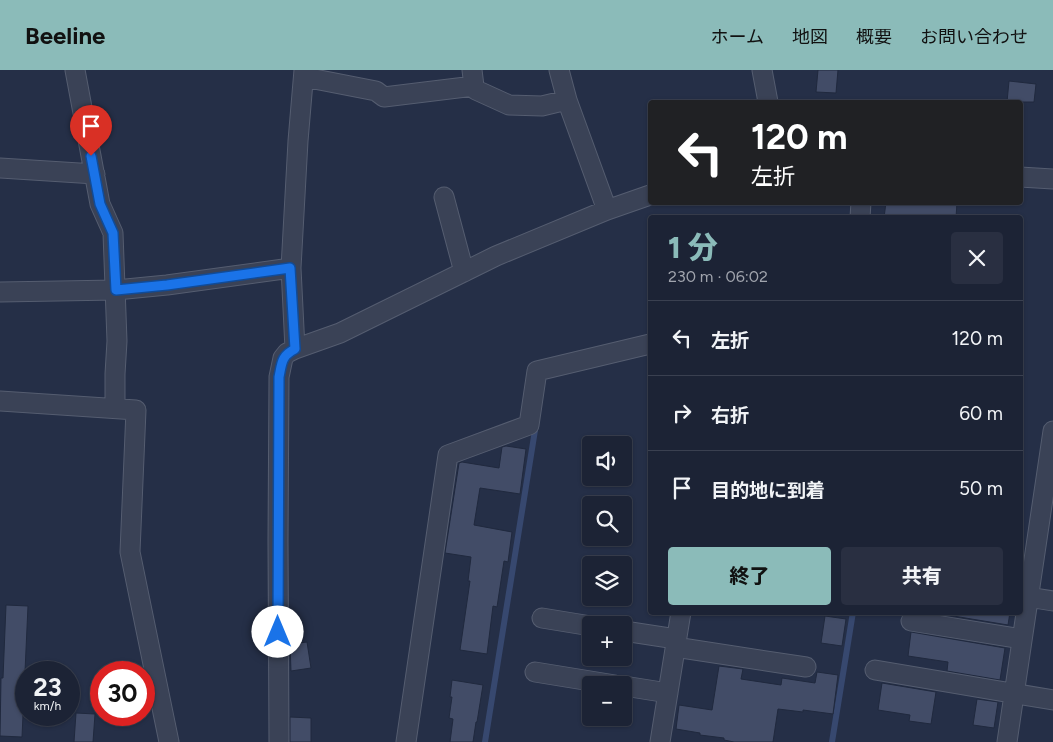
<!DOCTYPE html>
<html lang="ja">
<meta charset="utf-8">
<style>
:root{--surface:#1c2335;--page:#292f41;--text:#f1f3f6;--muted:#a0a4ad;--line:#3a4050;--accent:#8bbbb9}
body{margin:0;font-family:Figtree,"Noto Sans JP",sans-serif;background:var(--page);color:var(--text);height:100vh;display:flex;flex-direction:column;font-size:19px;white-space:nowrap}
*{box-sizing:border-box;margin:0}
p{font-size:16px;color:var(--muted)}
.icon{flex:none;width:28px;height:28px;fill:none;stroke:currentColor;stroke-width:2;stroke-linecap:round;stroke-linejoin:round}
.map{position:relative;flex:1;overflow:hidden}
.details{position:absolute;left:648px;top:145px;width:375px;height:400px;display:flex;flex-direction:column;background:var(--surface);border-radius:5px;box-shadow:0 1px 4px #0004,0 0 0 1px var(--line)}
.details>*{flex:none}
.banner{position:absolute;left:648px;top:30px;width:375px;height:105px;border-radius:5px;box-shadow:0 1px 4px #0004,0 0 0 1px var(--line);background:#202124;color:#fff;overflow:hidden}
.buttons{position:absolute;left:582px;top:366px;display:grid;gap:10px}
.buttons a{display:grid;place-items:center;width:50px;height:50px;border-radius:5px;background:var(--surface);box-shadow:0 1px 4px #0004,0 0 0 1px var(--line);font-size:25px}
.speed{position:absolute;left:15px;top:591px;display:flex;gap:10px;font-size:25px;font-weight:700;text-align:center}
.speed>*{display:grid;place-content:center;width:65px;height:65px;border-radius:50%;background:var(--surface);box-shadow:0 1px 4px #0004,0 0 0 1px var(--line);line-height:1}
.speed small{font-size:12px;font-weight:400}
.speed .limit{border:8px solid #d22;background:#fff;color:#111}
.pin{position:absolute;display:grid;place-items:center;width:42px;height:42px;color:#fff;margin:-51px -21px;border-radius:50% 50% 50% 0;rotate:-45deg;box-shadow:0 0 5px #0007}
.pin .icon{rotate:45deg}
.me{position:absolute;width:55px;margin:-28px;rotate:0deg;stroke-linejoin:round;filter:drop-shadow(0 0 4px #0008)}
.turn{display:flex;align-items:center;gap:18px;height:105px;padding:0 20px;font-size:22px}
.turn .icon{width:65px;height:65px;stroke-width:2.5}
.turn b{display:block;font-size:35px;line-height:42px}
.round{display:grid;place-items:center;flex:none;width:52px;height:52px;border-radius:5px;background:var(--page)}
.headline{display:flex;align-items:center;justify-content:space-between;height:85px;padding:0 20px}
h1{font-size:30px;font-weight:800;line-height:38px;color:var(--accent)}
.action{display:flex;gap:10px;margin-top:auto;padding:10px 20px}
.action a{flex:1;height:58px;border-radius:5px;background:var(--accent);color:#111;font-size:20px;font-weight:800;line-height:58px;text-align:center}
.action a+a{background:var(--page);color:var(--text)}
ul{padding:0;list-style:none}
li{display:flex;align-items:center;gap:15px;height:75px;padding:0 20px;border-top:1px solid var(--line)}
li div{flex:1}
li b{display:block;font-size:19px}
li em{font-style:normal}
header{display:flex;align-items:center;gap:30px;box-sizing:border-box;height:70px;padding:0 25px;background:var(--accent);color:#111}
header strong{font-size:24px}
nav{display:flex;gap:28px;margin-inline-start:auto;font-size:18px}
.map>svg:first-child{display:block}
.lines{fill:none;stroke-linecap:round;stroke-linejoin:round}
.stream{stroke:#37486f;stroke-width:6}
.building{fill:#424c67;stroke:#20293e}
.street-casing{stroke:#555d70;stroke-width:21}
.street{stroke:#3a4256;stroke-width:19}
.route-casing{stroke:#114b97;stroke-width:12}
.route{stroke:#1a73e8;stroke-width:9}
</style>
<header>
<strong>Beeline</strong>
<nav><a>ホーム</a><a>地図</a><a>概要</a><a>お問い合わせ</a></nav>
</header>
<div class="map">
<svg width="1053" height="672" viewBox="0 0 1053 672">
<rect width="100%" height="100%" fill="#252f47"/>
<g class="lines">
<path class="stream" d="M485,672l51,-318
M832,672l21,-130"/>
</g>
<path class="building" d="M818,0h20l-2,23 -20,-1z
M1009,11l27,3 -2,18h-27z
M886,132h71l-1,16h-72z
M506,376l20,3 -6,45 -40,-6 -6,37 38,7 -4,30 -4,-1 -7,46 -4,-1 -6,48 -27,-4 10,-69h-2l3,-24 -26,-4 14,-90 3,-1 37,6 3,-21z
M6,535l22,1 -6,131 -22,-1 1,-58h2z
M929,542h81l-2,13z
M825,546l21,3 -4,27 -21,-3z
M911,562l94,16 -5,32 -53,-9 1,-9 -40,-6z
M307,572l4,26 -20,3 -1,-27z
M719,596l24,3 -2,10 40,6 1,-7 33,5 2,-11 21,3 -5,39 -30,-4v2l-25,-3 -5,33h-39l-10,-2v-2l-24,-3v-2l-24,-4 3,-24 33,5z
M452,610l31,5 -6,37h-1l-3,20h-23l3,-23 -4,-1 3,-21h-2z
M882,613l54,9 -5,32 -22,-3 1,-6 -32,-5z
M977,629l21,3 -4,26 -21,-3z
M76,643l19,1 -2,28h-19z
M290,647l21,1v24h-21z"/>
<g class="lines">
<defs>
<path id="street" d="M75,0l25,134 13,29 4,108 -2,33v34
M559,0l8,30
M762,0l6,32
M304,7l72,14 8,6 90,-11 -2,-16
M474,16l2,4 33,15 33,1 25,-6 40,110
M0,98l95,6
M1020,107l33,2
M444,127l20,75
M860,148l1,-16
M0,222l116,-2 51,-5 124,-17
M295,279l-4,-81 7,-127 6,-71
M0,331l136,9 -6,142 39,190
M1028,527l25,4
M542,548l49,8
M911,551l111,18
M624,561l52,8
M675,577l131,20
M875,600l178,30
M535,602l80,13
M624,616l44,7
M279,672l-1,-201 1,-164 4,-19 4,-5 8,-4 45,-16 156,-77 111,-46 43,-15
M406,672l42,-287 81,-30 8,-54 113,-27
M660,672l21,-130
M1007,672l46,-311"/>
</defs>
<use href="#street" class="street-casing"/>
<use href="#street" class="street"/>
</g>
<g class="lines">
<defs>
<path id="route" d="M91,86l9,48 13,29 3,57 51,-5 123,-17 5,81c-14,7 -13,14 -16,28l-1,255"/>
</defs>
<use href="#route" class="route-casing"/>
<use href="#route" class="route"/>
</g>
</svg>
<div class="buttons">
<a><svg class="icon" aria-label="sound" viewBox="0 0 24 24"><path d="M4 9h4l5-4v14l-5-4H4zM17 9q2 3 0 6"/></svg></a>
<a><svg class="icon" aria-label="search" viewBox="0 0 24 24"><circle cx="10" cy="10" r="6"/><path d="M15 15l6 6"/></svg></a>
<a><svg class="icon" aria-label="layers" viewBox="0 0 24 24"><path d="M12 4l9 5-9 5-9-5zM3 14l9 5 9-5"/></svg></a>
<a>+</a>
<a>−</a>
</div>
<div class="speed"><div>23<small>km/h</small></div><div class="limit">30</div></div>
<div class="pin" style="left:91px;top:86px;background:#d93025"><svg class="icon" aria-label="arrive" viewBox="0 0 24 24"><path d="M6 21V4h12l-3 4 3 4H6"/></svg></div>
<svg class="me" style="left:278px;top:562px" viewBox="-20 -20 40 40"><circle r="19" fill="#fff"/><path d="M0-13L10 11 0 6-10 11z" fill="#1a73e8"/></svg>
<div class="banner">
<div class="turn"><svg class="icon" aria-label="left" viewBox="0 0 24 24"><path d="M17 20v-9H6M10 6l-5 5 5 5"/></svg><div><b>120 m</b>左折</div></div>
</div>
<section class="details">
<div class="headline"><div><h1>1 分</h1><p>230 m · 06:02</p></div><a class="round"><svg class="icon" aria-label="close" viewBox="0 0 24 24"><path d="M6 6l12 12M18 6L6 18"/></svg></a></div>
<ul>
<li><svg class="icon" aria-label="left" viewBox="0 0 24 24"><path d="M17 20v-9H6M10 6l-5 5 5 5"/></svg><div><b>左折</b></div><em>120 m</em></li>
<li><svg class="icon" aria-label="right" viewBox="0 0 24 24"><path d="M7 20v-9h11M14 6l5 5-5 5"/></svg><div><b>右折</b></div><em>60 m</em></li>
<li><svg class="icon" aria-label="arrive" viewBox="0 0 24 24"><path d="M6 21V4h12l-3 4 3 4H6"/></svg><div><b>目的地に到着</b></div><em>50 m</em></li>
</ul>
<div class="action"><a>終了</a><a>共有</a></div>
</section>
</div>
